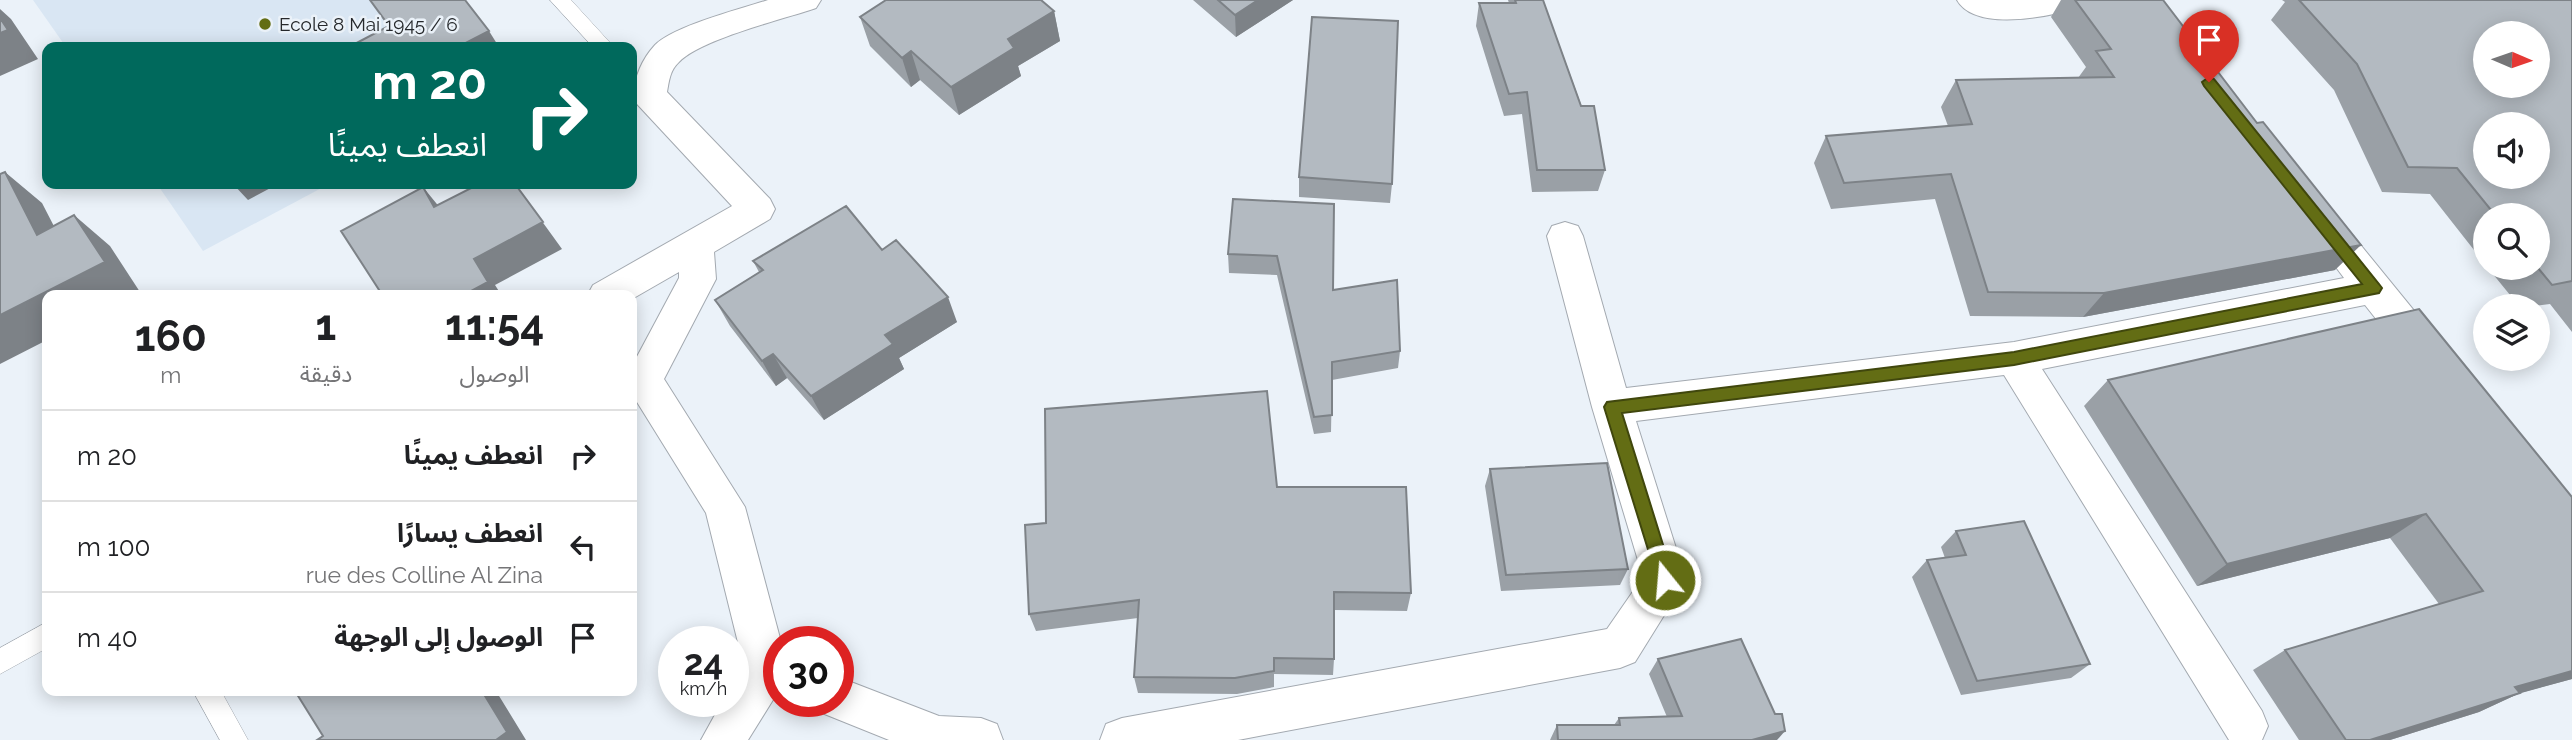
<!DOCTYPE html>
<html lang="ar">
<meta charset="utf-8">
<style>
:root{--surface:#fff;--page:#f2f2f2;--text:#202124;--muted:#757577;--line:#e0e0e0}
body{margin:0;font-family:Raleway,"Noto Sans Arabic",sans-serif;background:var(--page);color:var(--text);direction:rtl;height:100vh;display:flex;flex-direction:column;font-size:26px;white-space:nowrap}
*{box-sizing:border-box;margin:0}
p{font-size:23px;color:var(--muted)}
.icon{flex:none;width:38px;height:38px;fill:none;stroke:currentColor;stroke-width:2;stroke-linecap:round;stroke-linejoin:round}
.map{position:relative;flex:1;overflow:hidden;direction:ltr}
.sheet{position:absolute;left:42px;top:290px;width:595px;height:406px;display:flex;flex-direction:column;background:var(--surface);border-radius:14px;box-shadow:0 4px 18px #0003;direction:rtl}
.sheet>*{flex:none}
.banner{position:absolute;left:42px;top:42px;width:595px;height:147px;border-radius:14px;box-shadow:0 4px 18px #0003;direction:rtl;background:#00695c;color:#fff;overflow:hidden}
.needle{width:46px;rotate:92deg}
.tools{position:absolute;left:2473px;top:21px;display:grid;gap:14px}
.tools a{display:grid;place-items:center;width:77px;height:77px;border-radius:50%;background:var(--surface);box-shadow:0 4px 18px #0003;font-size:35px}
.speed{position:absolute;left:658px;top:626px;display:flex;gap:14px;font-size:35px;font-weight:700;text-align:center}
.speed>*{display:grid;place-content:center;width:91px;height:91px;border-radius:50%;background:var(--surface);box-shadow:0 4px 18px #0003;line-height:1}
.speed small{font-size:18px;font-weight:400}
.speed .limit{border:10px solid #d22;background:#fff;color:#111}
.pin{position:absolute;display:grid;place-items:center;width:60px;height:60px;color:#fff;margin:-72px -30px;border-radius:50% 50% 50% 0;rotate:-45deg;box-shadow:0 0 7px #0007}
.pin .icon{rotate:45deg}
.me{position:absolute;width:77px;margin:-38px;rotate:343deg;stroke-linejoin:round;filter:drop-shadow(0 0 5px #0008)}
.turn{display:flex;align-items:center;gap:24px;height:147px;padding:0 35px;font-size:32px}
.turn .icon{width:91px;height:91px;stroke-width:2.5}
.turn b{display:block;font-size:49px;line-height:60px}
.eta{display:flex;justify-content:space-evenly;align-items:center;height:119px;text-align:center}
.eta b{font-size:42px;font-weight:700;line-height:49px}
ul{padding:0;list-style:none}
li{display:flex;align-items:center;gap:21px;height:91px;padding:0 35px;border-top:2px solid var(--line)}
li div{flex:1}
li b{display:block;font-size:26px}
li em{font-style:normal}
.map>svg:first-child{display:block}
.built{fill:#d9e6f3}
.lines{fill:none;stroke-linecap:round;stroke-linejoin:round}
.lane-casing{stroke:#a3a9b0;stroke-width:1}
.street-casing{stroke:#a3a9b0;stroke-width:2}
.lane{fill:#fff;fill-rule:evenodd}
.street{fill:#fff;fill-rule:evenodd}
.wall{fill:#9aa0a6}
.shaded-wall{fill:#7d8287}
.building{fill:#b3bac1;stroke:#7d8287;stroke-width:2;fill-rule:evenodd}
.route{fill:#636d14;stroke:#40470d;stroke-width:2}
.poi-dot{fill:#636d14;stroke:#ebf2f9;stroke-width:2.5}
.labels{text-anchor:middle;stroke-width:5;stroke-linejoin:round;paint-order:stroke}
.poi-label{font-size:19px;fill:#26292c;stroke:#ebf2f9;text-anchor:start}
</style>
<div class="map">
<svg width="2572" height="740" viewBox="0 0 2572 740">
<rect width="100%" height="100%" fill="#ebf2f9"/>
<path class="built" d="M33,0h428l36,47h-431z
M157,184h172l-126,67z"/>
<g class="lines">
<defs>
<path id="lane" d="M550,0h21l43,47h-21z
M47,622v26l-47,26v-26z
M193,691h28l27,49h-28z"/>
<path id="street" d="M768,0h53l-5,8c-32,11 -115,31 -137,54 -9,8 -10,19 -12,30l103,107 5,10 -5,10 -56,33 2,27 -52,100 81,128 36,135h-2v54l-3,-1 -28,45h-47l21,-38h11v-18l11,-17 -38,-154 -74,-119v-28l47,-88v-6l-47,27v-3h-45l6,-11 139,-79 -95,-102 -5,-9c4,-19 9,-35 23,-50 19,-19 85,-36 113,-45z
M1957,0h125l-5,8c-29,9 -102,24 -120,-8z
M2315,201l13,4 114,140 5,11 -5,11 -14,5 -14,-5 -49,-62 -323,64 220,342 6,15 -6,14h-33l-225,-365 -368,46 50,159 -51,82 -15,6 -382,72h-138l6,-16 16,-6 485,-89 36,-52 -51,-170 -45,-171 5,-10 13,-4 13,4 5,10 43,152 388,-46 330,-64 -47,-63 5,-10z
M838,677l101,39 42,2 16,6 6,16h-114l-67,-27 -4,-11h20z"/>
</defs>
<use href="#lane" class="lane-casing"/>
<use href="#street" class="street-casing"/>
<use href="#lane" class="lane"/>
<use href="#street" class="street"/>
</g>
<path class="wall" d="M1193,0h100l-57,37z
M1508,0h35l62,170 -7,21 -66,1 -10,-78 -18,2 -28,-90 3,-23h30z
M2061,0h102l172,270 -252,47 -113,-1 -35,-117 -104,10 -17,-46 12,-27 122,-10 -7,-19 15,-27 122,-2 8,-11 -35,-50z
M2282,0h290v332l-22,-28 -15,2h-16l-31,-38h50v-53h-53v49l-55,-70 -48,-2 -48,-102 -63,-70 14,-18z
M1054,11l6,30 -42,25 3,10 -62,39 -39,-35 -9,7 -41,-41 -10,-29z
M1299,177l93,7 -2,19 -91,-6z
M1233,199l167,152 -2,17 -66,12 -1,52 -17,2 -37,-159 -48,-2 -1,-19z
M882,250l75,72 -58,36 5,11 -80,51 -37,-42 -11,8 -46,-60 -15,-26 44,-28 -6,-11z
M2419,309l153,370 -52,14 -41,19 -89,28h-91l-46,-70 32,-20 154,-46 -49,-66 -193,48 -113,-180 24,-26z
M1490,469l138,100 -8,16 -119,6 -16,-105z
M1277,487l134,106 -4,18 -73,-1v49l-1,16 -59,-1v13l-37,7 -99,-1 -4,-16 4,-59 -102,13 -7,-17 17,-91z
M1956,531l134,133 -19,14 -110,17 -49,-118 15,-17 18,-2 -4,-11z
M1658,659l119,81h-227l7,-15h57l5,-7 48,-1 -18,-43z"/>
<path class="shaded-wall" d="M1258,0h35l-57,37 -1,-22z
M0,9l11,10 27,40 -38,17z
M1054,11l6,30 -42,25 3,10 -62,39 -8,-28 57,-48z
M489,31l10,16h-41z
M911,51l9,29 -9,7 -9,-29z
M5,172l37,31 32,62 -37,-30z
M233,184h45l-30,16z
M515,184l47,65 -67,36 7,11h-40l12,-37z
M423,187l22,27 -11,-7z
M74,215l36,31 30,46 -7,4h-86v44l-47,24v-49z
M2361,245l-26,25 -252,47 21,-24z
M948,297l9,25 -58,36 5,11 -80,51 -13,-24 74,-61z
M773,354l14,24 -11,8 -14,-25z
M2426,514l-36,24 -193,48 30,-22z
M2572,671v8l-98,27 41,-19z
M482,691h14l30,49h-30z
M2520,693l-41,19 -89,28h-20z
M1785,731l-8,9h-25z"/>
<path class="building" d="M370,0h95l24,31 -31,16h-109l40,-21z
M886,0h155l13,11 -46,28 6,9 -63,39 -40,-36 -9,7 -42,-41z
M1218,0h40l-23,15z
M1515,0h28l38,106h13l11,64h-68l-10,-78 -18,2 -30,-91h37z
M2075,0h88l94,123 6,-1 98,123 -257,48 -116,-1 -37,-118 -107,9 -18,-47 146,-12 -16,-44 158,-3 -18,-26 15,-2z
M2299,0h273v281l-20,4 -14,-17v-53h-43l-38,-47 -49,-1 -51,-103zM2485,33h53v53h-53zM2485,124h53v53h-53z
M1312,17l86,4 -6,163 -93,-7z
M0,18l8,12 -8,3z
M5,172l32,63 37,-20 31,47 -105,53v-141z
M479,184h36l28,38 -69,37 14,23 -26,14h-79l-42,-65 82,-44 11,20z
M1233,199l101,5 -1,86 64,-10 3,71 -68,11v53l-18,2 -37,-161 -49,-2z
M846,206l36,44 14,-10 52,57 -63,38 8,9 -82,52 -38,-42 -11,7 -47,-61 48,-30 -10,-9z
M2419,309l153,188v174l-57,16 5,6 -150,47h-24l-61,-90 198,-59 -57,-77 -199,50 -119,-184z
M1267,391l10,96h129l5,106 -77,-1v67l-60,-1v13l-39,7 -101,-1 5,-77 -110,14 -4,-89 21,-2 -1,-114z
M1607,463l21,106 -122,6 -16,-106z
M2024,521l66,143 -113,17 -50,-121 39,-5 -10,-24z
M1741,639l34,75h7l3,17 -33,9h-194l-1,-15h63l-1,-7 63,-2 -24,-57z
M295,691h187l25,41 -11,8h-179l6,-4z"/>
<path class="route" d="M2209,77l5,2 165,205 3,4 -3,5 -365,72 -392,48 52,167 -3,5 -6,3 -6,-3 -55,-178 3,-5 407,-50 348,-68 -158,-198 -2,-4z"/>
<circle class="poi-dot" cx="265" cy="24" r="7"/>
<g class="labels">
<g class="poi-label">
<text x="279" y="31">Ecole 8 Mai 1945 / 6</text>
</g>
</g>
</svg>
<div class="tools">
<a><svg class="needle" viewBox="-14 -14 28 28"><path d="M0-13l5 13h-10z" fill="#e53935"/><path d="M0 13l5-13h-10z" fill="#757577"/></svg></a>
<a><svg class="icon" aria-label="sound" viewBox="0 0 24 24"><path d="M4 9h4l5-4v14l-5-4H4zM17 9q2 3 0 6"/></svg></a>
<a><svg class="icon" aria-label="search" viewBox="0 0 24 24"><circle cx="10" cy="10" r="6"/><path d="M15 15l6 6"/></svg></a>
<a><svg class="icon" aria-label="layers" viewBox="0 0 24 24"><path d="M12 4l9 5-9 5-9-5zM3 14l9 5 9-5"/></svg></a>
</div>
<div class="speed"><div>24<small>km/h</small></div><div class="limit">30</div></div>
<div class="pin" style="left:2209px;top:82px;background:#d93025"><svg class="icon" aria-label="arrive" viewBox="0 0 24 24"><path d="M6 21V4h12l-3 4 3 4H6"/></svg></div>
<svg class="me" style="left:1665px;top:580px" viewBox="-20 -20 40 40"><circle r="17" fill="#636d14" stroke="#fff" stroke-width="3"/><path d="M0-11L8 9 0 5-8 9z" fill="#fff"/></svg>
<div class="banner">
<div class="turn"><svg class="icon" aria-label="right" viewBox="0 0 24 24"><path d="M7 20v-9h11M14 6l5 5-5 5"/></svg><div><b>20 m</b>انعطف يمينًا</div></div>
</div>
<section class="sheet">
<div class="eta">
<div><b>11:54</b><p>الوصول</p></div>
<div><b>1</b><p>دقيقة</p></div>
<div><b>160</b><p>m</p></div>
</div>
<ul>
<li><svg class="icon" aria-label="right" viewBox="0 0 24 24"><path d="M7 20v-9h11M14 6l5 5-5 5"/></svg><div><b>انعطف يمينًا</b></div><em>20 m</em></li>
<li><svg class="icon" aria-label="left" viewBox="0 0 24 24"><path d="M17 20v-9H6M10 6l-5 5 5 5"/></svg><div><b>انعطف يسارًا</b><p>rue des Colline Al Zina</p></div><em>100 m</em></li>
<li><svg class="icon" aria-label="arrive" viewBox="0 0 24 24"><path d="M6 21V4h12l-3 4 3 4H6"/></svg><div><b>الوصول إلى الوجهة</b></div><em>40 m</em></li>
</ul>
</section>
</div>
